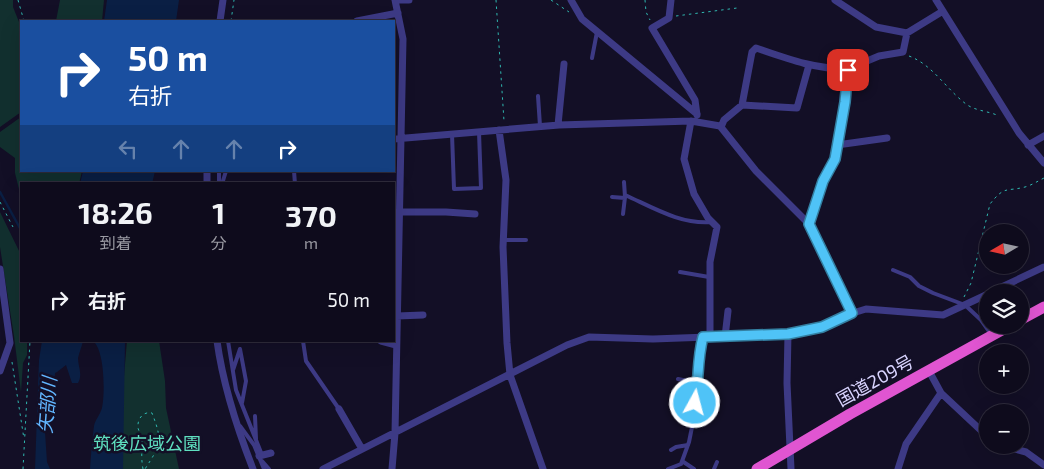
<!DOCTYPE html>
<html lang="ja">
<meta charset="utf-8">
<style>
:root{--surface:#0e0b1c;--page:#171425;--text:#f1f3f6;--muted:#9b9ba3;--line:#2e2b3b}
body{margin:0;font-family:"Exo 2","Noto Sans JP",sans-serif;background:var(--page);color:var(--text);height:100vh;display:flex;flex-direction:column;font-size:19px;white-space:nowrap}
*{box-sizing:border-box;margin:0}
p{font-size:16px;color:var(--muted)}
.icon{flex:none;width:28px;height:28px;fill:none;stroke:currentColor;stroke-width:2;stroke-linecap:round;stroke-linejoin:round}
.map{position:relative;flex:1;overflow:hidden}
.details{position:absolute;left:20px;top:182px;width:375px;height:160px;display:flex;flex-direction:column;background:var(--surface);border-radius:0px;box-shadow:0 5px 20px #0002,0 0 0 1px var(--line)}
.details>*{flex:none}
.top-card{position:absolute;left:20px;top:20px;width:375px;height:152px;border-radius:0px;box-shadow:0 5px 20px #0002,0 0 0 1px var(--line);background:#1a4fa0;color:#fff;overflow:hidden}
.needle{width:32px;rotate:261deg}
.fabs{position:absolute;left:979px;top:224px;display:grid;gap:10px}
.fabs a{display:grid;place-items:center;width:50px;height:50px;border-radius:50%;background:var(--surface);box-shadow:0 5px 20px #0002,0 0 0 1px var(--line);font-size:25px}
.pin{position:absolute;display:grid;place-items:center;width:42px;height:42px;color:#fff;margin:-21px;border-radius:10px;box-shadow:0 2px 8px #0006}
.me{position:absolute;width:55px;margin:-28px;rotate:7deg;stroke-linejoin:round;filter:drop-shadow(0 0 4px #0008)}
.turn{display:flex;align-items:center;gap:18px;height:105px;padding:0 25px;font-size:22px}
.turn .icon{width:65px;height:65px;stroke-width:2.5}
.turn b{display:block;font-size:35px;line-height:42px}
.lanes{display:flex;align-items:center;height:48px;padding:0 25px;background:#0003;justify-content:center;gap:25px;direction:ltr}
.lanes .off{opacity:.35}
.eta{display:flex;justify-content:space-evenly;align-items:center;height:85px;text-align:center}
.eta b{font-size:30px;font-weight:700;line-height:35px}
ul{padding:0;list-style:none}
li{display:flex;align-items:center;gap:15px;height:65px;padding:0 25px}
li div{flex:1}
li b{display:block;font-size:19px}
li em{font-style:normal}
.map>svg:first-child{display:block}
.green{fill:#12302f}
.water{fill:#0a1f44}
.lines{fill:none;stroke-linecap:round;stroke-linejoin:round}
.stream{stroke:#0a1f44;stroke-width:2.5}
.path{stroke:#2fb8b0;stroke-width:1;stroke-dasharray:2.5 4;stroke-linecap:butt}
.service{stroke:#3d3a85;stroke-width:4}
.minor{stroke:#3d3a85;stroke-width:7}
.trunk{stroke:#e055d1;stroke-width:11}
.route-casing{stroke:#337fa1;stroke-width:12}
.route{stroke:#4fc3f7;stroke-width:9}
.labels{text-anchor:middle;stroke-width:5;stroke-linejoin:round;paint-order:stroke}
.street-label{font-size:18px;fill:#d9d4ff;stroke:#130f26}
.park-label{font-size:18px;fill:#5fe0c0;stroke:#130f26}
.water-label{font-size:19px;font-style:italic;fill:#62b6ff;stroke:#130f26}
</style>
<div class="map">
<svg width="1044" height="469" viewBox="0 0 1044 469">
<rect width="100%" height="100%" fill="#130f26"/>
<path class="green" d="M0,0h13v7l8,20v85l-21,15z
M60,0h44l-2,21h-46z
M21,117v54h61l-3,13h-58v13l-6,-24v-15l-15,-11v-15z
M0,212l21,43v86h6v14l-4,8 -2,29 -7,-56 -14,-89z
M127,341h32l6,40 1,27 13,61h-56l-2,-58z"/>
<path class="water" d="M107,0h72l-3,21h-72z
M83,171h72l-3,13h-72z
M42,341h41c-1,5 -4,12 -5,17 0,9 5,16 0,25h-6l-6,-18 -9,7 -2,1c0,7 -3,9 -5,15 -4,14 3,31 -5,44l2,30 3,7h-15l4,-109z
M93,341h32l-2,128h-33c1,-14 2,-29 4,-43 1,-6 6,-11 8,-18 3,-13 3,-58 -9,-67z"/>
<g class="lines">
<path class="stream" d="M0,192l21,38"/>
<path class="path" d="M18,0l6,21
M496,0l8,121
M551,0l18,12
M645,0l1,12 4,8
M676,16l61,-8
M231,21l3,-21
M909,56c24,9 37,33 57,48 9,7 23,7 33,12
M0,202l13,25
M964,297l7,-14 19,-79c15,-19 16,-12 35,-17 7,-2 13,-6 19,-9
M12,362l12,77
M23,469l7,-128
M143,469c-2,-10 -1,-18 -1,-29 0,-4 -3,-8 -4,-12 -1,-9 5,-17 14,-15 11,29 9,31 -7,56"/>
<path class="service" d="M592,58l5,-26
M538,96l2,30
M452,134l2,55 27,-1 -2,-56
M219,171v13
M294,171l1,13
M222,184l4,-13
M625,195c27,12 56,30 87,27
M612,197l13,1
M623,214l2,-17 -1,-15
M503,240h23
M893,270l17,7 9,9 14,7 32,12 16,15 10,14
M680,272l29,5
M228,341l8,49 26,65
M303,341l3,20 33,48
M233,370l7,-21 6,32 -4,22
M678,379l20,4
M686,401l9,2
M695,412l15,3
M255,416l1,23
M240,426l14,19 10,24
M671,450l5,-3 12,-2
M262,461l7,8
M682,461l12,8
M668,469l13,-5 8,-22 6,-30 3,-26v-21l5,-28
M714,469l3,-7"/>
<path class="minor" d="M395,0h14
M571,0l11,19 115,95
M671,0l-2,18 -17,10 43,72 2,15
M835,0l41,27 31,6 36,-22
M936,0l83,133 25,30
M220,21l3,-21
M357,21l41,-8
M742,105l10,-53 4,-4c32,11 58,21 92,21
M691,121l-7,38 10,35 14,24 9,9 -7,35v75
M558,125l6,-61
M721,127l3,-7 18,-15 55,3 12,-43
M499,130l7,50 -3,67 4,96 3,32 33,94
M394,139l165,-14 132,-4 29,5 36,45 53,53 44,89
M837,145l50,-7
M1028,145l16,-9
M207,171v13
M399,212h47l29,2
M809,224l14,-43 12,-22 10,-57 3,-33 31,-13 24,-4 4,-19
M0,269l10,74 -10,28
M991,292l53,-25
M397,316l26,-1
M788,334l-1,49 4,86
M725,337l3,-26
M217,341c6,44 20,87 36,128
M381,341l15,4
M941,393l47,44
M339,409l23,40
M1000,445l26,7 18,13
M259,456l12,-3
M323,469l244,-124 22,-8 64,2 135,-5 34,-7 31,-14 13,-4 77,6 45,-21
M392,469l3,-36 8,-394 -8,-39
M898,469l8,-25 35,-51 -12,-22"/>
<path class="trunk" d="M1020,320l24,-13
M757,469l93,-55 161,-89"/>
</g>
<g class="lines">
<defs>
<path id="route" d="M695,403c4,-22 2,-44 8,-66l85,-3 34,-7 30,-14 -43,-89 14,-43 12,-22 10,-57 3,-32"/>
</defs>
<use href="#route" class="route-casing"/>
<use href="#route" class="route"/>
</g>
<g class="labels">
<g class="street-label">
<text transform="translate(875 381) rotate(-29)" y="6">国道209号</text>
</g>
<g class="park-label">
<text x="147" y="450">筑後広域公園</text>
</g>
<g class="water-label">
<text transform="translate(47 405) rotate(-85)" y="7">矢部川</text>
</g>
</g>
</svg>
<div class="fabs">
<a><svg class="needle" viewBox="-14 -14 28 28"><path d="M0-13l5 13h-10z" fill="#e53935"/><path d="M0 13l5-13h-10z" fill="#9b9ba3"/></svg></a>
<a><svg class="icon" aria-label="layers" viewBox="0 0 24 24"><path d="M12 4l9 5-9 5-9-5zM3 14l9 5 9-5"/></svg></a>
<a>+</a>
<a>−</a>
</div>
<div class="pin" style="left:848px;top:70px;background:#d93025"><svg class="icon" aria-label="arrive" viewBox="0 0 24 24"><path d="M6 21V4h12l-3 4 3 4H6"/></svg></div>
<svg class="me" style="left:695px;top:403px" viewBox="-20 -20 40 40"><circle r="17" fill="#4fc3f7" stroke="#fff" stroke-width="3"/><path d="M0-11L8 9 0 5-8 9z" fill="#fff"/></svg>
<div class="top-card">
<div class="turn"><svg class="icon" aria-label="right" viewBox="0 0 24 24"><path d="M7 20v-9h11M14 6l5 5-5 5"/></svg><div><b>50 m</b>右折</div></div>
<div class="lanes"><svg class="icon off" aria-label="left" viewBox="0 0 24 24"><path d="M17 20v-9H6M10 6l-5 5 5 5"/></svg><svg class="icon off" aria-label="ahead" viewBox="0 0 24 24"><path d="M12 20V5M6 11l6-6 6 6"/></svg><svg class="icon off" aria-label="ahead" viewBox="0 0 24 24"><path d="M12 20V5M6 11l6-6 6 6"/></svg><svg class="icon" aria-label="right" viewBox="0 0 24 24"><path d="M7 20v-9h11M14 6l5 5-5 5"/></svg></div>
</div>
<section class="details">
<div class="eta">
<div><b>18:26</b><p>到着</p></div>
<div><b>1</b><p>分</p></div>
<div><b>370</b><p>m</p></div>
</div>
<ul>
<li><svg class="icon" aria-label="right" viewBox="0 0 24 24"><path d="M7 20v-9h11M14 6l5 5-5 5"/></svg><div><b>右折</b></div><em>50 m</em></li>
</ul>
</section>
</div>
